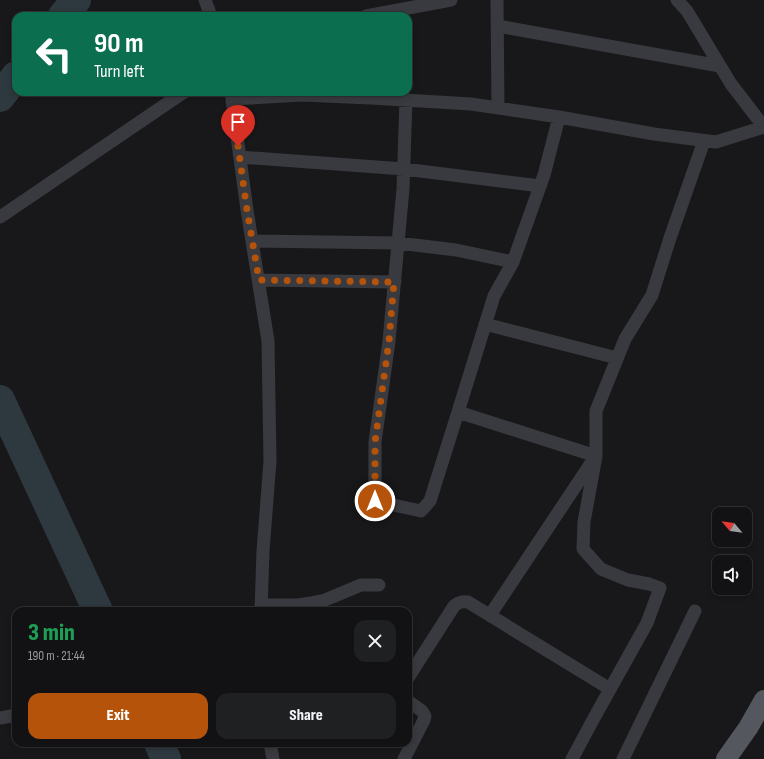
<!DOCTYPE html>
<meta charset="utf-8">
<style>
:root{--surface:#121214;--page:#1f2022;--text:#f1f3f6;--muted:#9c9ea0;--line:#313234;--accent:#b45309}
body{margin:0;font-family:"Sofia Sans Condensed",sans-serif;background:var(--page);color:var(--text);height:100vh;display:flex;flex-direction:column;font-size:15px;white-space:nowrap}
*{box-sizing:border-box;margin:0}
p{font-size:13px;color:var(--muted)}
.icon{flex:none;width:22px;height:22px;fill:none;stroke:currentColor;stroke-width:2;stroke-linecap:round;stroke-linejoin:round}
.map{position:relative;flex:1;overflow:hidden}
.sheet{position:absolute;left:12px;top:607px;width:400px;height:140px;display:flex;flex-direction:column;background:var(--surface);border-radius:12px;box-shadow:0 2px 6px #0003,0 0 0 1px var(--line)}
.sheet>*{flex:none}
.hud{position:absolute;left:12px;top:12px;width:400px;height:84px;border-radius:12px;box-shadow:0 2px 6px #0003,0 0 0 1px var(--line);background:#0b6e4f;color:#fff;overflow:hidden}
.needle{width:26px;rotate:299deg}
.controls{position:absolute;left:712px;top:507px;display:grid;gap:8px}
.controls a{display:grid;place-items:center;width:40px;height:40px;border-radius:8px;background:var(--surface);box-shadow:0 2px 6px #0003,0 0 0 1px var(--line);font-size:20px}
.pin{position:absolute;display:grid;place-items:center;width:34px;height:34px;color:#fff;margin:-41px -17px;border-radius:50% 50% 50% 0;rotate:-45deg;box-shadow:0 0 4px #0007}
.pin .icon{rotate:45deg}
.me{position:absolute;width:44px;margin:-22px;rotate:0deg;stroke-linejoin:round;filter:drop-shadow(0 0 3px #0008)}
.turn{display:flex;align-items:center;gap:14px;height:84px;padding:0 16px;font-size:18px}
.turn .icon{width:52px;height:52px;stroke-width:2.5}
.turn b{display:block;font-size:28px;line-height:34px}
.round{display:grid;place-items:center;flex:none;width:42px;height:42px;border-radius:12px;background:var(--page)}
.overview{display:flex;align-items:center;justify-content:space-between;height:68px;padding:0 16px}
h1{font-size:24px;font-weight:800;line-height:30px;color:#1e9e55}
.primary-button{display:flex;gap:8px;margin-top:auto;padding:8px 16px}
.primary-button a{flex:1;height:46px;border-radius:12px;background:var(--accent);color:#fff;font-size:16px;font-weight:800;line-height:46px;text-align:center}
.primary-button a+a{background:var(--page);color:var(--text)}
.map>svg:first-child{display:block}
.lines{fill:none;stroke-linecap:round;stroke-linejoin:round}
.river{stroke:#2e383f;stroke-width:30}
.street{stroke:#393a3f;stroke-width:13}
.primary{stroke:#55575e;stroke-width:20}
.route{stroke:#b45309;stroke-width:7;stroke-dasharray:0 12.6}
</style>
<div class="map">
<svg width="764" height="759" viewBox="0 0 764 759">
<rect width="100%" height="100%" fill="#18181a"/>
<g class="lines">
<path class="river" d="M63,16l13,-16
M0,97l16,-21
M0,400l98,211
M159,743l7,16"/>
<path class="street" d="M205,0l6,16
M497,0l1,108
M677,0l10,11 44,73 33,43
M366,16l85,-16
M498,26l222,40
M231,92l16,118 21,131 2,120 -7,90 -2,60
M232,99l70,-4 69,3 100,6 88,13 95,17 62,8 48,-15
M406,100l-3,89 -14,152 -14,101v59l46,10 9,-10 28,-89 138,44v-45l29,-72 27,-44 18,-57 34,-97
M240,157l164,12 136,17
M0,217l184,-125
M252,241l146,2 58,7 57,12
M259,280l136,2
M485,324l132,34
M458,412l36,-116 19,-34 31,-87 15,-58
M261,605h37l13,-2 14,-3 36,-15h18
M490,615l103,-155
M408,678l46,-72c5,-4 8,-5 14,-4l142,87
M0,718l16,-3
M270,743l3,16
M404,759l20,-39 1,-4 -3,-5 -14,-10
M572,759l22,-41 53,-95 13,-35 -11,-4 -21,-4 -27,-11 -18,-20 1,-27 12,-66
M623,759l72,-148"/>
<path class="primary" d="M726,759l22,-31 16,-28"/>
</g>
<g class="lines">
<path class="route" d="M238,146l9,64 12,70 135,2 -5,59 -14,101v59"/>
</g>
</svg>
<div class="controls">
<a><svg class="needle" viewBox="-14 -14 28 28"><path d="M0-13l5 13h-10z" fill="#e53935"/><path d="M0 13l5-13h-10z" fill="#9c9ea0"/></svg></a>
<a><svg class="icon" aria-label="sound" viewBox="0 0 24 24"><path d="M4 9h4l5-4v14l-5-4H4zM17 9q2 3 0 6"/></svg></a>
</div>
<div class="pin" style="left:238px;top:146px;background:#d93025"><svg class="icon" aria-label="arrive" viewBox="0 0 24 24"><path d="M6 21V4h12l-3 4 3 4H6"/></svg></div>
<svg class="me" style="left:375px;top:501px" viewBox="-20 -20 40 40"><circle r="17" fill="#b45309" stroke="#fff" stroke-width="3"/><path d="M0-11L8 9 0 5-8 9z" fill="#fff"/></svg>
<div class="hud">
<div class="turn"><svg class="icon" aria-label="left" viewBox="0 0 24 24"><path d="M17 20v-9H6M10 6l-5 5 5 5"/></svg><div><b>90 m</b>Turn left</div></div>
</div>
<section class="sheet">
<div class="overview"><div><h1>3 min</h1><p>190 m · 21:44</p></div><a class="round"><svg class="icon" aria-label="close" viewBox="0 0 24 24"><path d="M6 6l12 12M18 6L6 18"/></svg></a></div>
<div class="primary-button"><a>Exit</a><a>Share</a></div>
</section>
</div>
